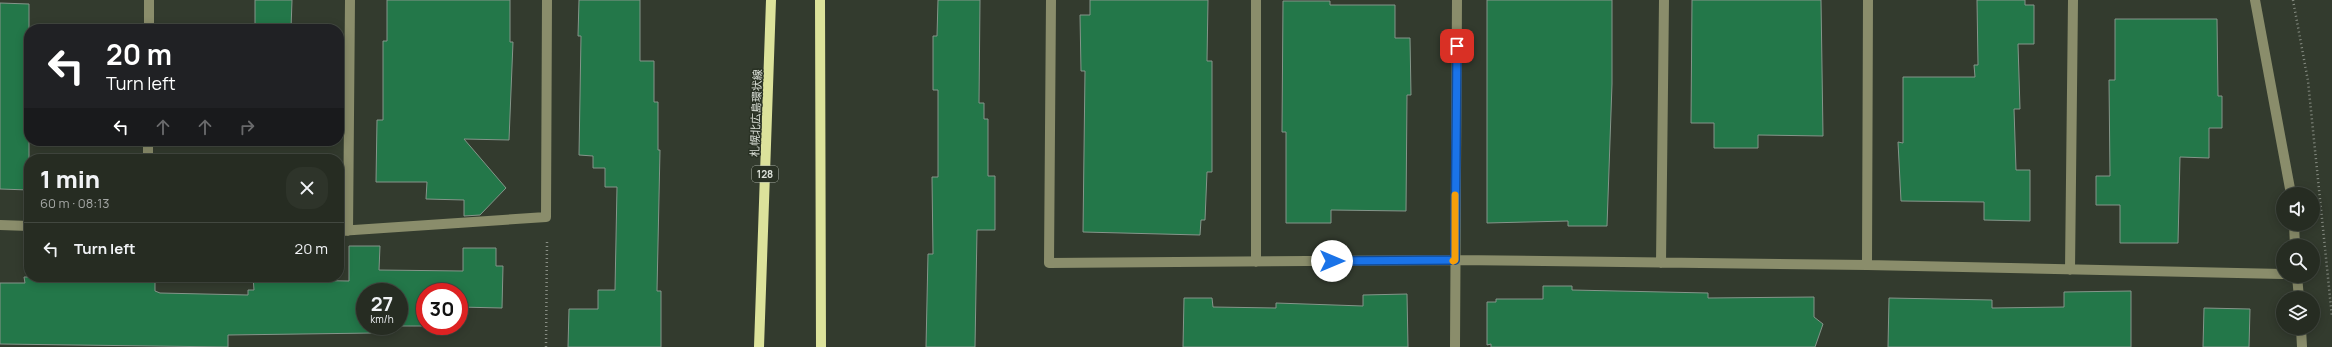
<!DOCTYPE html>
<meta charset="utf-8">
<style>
:root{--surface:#262c22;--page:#2e342a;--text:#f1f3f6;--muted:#a4a7a5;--line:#424840}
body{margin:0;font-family:Manrope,"Noto Sans JP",sans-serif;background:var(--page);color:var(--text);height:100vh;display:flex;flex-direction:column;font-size:15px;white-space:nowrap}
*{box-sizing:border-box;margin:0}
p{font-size:13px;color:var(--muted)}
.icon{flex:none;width:22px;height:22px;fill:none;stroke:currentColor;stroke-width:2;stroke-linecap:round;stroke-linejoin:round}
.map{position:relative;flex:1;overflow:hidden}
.panel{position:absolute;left:24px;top:154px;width:320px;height:128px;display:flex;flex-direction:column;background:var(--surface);border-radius:16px;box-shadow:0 2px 10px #0003,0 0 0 1px var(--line)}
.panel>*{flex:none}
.guide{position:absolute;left:24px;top:24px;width:320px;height:122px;border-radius:16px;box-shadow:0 2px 10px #0003,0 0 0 1px var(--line);background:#202124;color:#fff;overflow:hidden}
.fabs{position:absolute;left:2276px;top:187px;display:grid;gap:8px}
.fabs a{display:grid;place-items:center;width:44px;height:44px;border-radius:50%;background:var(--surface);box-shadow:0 2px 10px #0003,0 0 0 1px var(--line);font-size:20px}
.speed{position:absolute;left:356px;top:283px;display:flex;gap:8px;font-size:20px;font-weight:700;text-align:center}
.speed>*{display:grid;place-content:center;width:52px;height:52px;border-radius:50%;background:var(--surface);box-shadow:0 2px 10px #0003,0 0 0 1px var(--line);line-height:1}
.speed small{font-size:10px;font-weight:400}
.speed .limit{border:6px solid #d22;background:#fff;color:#111}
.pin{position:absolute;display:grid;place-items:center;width:34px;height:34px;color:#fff;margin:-17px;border-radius:8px;box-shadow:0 2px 6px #0006}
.me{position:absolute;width:44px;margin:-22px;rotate:90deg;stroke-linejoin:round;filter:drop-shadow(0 0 3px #0008)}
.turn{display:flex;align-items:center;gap:14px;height:84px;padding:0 16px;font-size:18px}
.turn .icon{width:52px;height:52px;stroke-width:2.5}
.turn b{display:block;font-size:28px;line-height:34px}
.lanes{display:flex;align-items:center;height:38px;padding:0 16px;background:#0003;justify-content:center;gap:20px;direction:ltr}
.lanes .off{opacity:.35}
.round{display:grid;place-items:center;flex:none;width:42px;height:42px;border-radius:16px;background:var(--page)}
.headline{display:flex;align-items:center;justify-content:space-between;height:68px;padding:0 16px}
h1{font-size:24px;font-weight:800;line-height:30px}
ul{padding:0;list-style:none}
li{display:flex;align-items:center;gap:12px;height:52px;padding:0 16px;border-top:1px solid var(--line)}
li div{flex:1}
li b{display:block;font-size:15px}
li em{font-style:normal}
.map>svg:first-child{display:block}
.building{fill:#237749;stroke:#85958a}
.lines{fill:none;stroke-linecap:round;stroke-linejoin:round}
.path{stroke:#878d83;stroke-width:2.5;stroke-dasharray:1 3;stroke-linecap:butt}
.minor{stroke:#8a8d6b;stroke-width:10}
.major{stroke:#dce29b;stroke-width:10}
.route-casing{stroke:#114b97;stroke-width:10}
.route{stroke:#1a73e8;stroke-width:7}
.slow{stroke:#f59e0b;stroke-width:7}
.labels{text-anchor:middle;stroke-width:3;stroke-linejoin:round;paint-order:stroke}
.shield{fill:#293124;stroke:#a6aca2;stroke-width:1}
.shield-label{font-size:10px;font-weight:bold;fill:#dbe0d8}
.street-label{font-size:11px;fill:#dbe0d8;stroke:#293124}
</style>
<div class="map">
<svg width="2332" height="347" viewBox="0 0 2332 347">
<rect width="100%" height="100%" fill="#333b2e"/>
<path class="building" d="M255,0h37l-1,29h-36z
M387,0h123v42h3l-4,98 -45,-1 42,49 -26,27 -16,1v-16l-38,-1 1,-17h-51l1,-62h6v-79h4z
M579,0h61v61h14v41h4v48h2l-3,141h4v56h-93l1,-38h29v-19h17l2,-103h-12v-19h-12v-12l-14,-1 2,-119h-3z
M938,0h42l-1,103h5v16h4v57h7v54h-18l-2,117h-49l2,-93h5l-1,-77h6v-87h-5v-54h4z
M1090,0h118l-1,61h5v111h-5l-2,48h-4l-1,15 -117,-3 2,-161h-4l-1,-56h10z
M1487,0h125v84l-5,142h-39v-5l-81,2z
M1692,0h129l2,136 -65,-1v13h-44v-25h-23z
M1977,0h48v5h9v39h-16l2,65h-6l2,61h14v51l-46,-1v-18l-83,-1 -3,-59 5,1v-66h72l-1,-12h4z
M1283,1h47v4h65v33h15l1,57h-4l-1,116 -75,-1v13h-45v-91h-4z
M0,3l29,1v186l-29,-1z
M2115,19h102l1,77h4v32h-13v30l-29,-1 -2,86h-58v-38h-24v-29h14l-1,-96h6z
M349,246h31l-1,24 84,1v-23h33v18h7l-1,42 -43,-1v-15h-34v34h12h-51h13v-34h-34v34h9v7l-146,2v12l-228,-3v-61h25l-1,-6h111v4h20v10l5,2 88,2v-5h6l-1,-13h33v3l63,1z
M1543,286h29v4l136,3v5l106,-1v20l9,7 -8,23h-324v-3l-4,1v-43h9v-3h47z
M2131,291v56h-243l1,-49 103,2v8l72,-1v-15z
M1407,294l1,53h-225l1,-49h28l1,9 63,1v-5l87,3v-11z
M2204,308l46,1 -1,38h-46z"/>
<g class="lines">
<path class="path" d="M2293,0l15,81 24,236
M546,347l1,-105"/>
<path class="minor" d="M1051,0l-2,263 406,-3 412,5 416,9
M2255,0l36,194
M149,29v-29
M148,159v-18
M2294,224l1,22
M0,225l29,1
M339,231l207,-14 1,-217
M348,231l2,-231
M1256,262v-262
M1661,263l3,-263
M1867,265l1,-265
M2070,270l3,-270
M2297,276l2,22
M2301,328l1,19
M1455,347l2,-347"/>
<path class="major" d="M820,0l1,347
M759,347l12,-347"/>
</g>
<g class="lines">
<defs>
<path id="route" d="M1332,261l123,-1 2,-214"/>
</defs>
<use href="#route" class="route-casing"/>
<use href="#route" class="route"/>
<path class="slow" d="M1453,261l2,-1v-65"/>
</g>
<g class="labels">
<rect class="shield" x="752" y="166" width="26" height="16" rx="3"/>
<g class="shield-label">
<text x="765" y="178">128</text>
</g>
<g class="street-label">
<text transform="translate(756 113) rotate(-88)" y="4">札幌北広島環状線</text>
</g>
</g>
</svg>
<div class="fabs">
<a><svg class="icon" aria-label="sound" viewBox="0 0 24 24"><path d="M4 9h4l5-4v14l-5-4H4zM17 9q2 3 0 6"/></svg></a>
<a><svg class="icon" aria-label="search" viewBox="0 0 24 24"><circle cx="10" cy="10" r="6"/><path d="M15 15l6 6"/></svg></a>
<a><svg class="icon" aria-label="layers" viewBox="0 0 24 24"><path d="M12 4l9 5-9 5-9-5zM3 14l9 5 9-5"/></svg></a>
</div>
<div class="speed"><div>27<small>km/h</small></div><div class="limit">30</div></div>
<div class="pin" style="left:1457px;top:46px;background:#d93025"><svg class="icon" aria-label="arrive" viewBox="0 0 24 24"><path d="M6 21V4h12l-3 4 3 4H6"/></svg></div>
<svg class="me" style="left:1332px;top:261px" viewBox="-20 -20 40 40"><circle r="19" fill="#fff"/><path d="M0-13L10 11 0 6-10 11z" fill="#1a73e8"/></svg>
<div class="guide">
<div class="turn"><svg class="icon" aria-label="left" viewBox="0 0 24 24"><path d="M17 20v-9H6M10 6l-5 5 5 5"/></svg><div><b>20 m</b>Turn left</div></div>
<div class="lanes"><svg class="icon" aria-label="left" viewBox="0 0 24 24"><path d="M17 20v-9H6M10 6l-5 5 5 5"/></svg><svg class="icon off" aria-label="ahead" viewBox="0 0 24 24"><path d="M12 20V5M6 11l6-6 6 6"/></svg><svg class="icon off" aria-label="ahead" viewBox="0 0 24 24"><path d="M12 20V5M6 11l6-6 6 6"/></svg><svg class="icon off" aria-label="right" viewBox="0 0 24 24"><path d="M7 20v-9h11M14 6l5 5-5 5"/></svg></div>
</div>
<section class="panel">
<div class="headline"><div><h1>1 min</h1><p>60 m · 08:13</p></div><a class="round"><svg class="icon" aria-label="close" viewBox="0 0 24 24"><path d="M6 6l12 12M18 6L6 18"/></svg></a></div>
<ul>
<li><svg class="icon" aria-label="left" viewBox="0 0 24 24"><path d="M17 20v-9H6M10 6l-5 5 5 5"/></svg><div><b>Turn left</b></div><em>20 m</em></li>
</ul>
</section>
</div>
